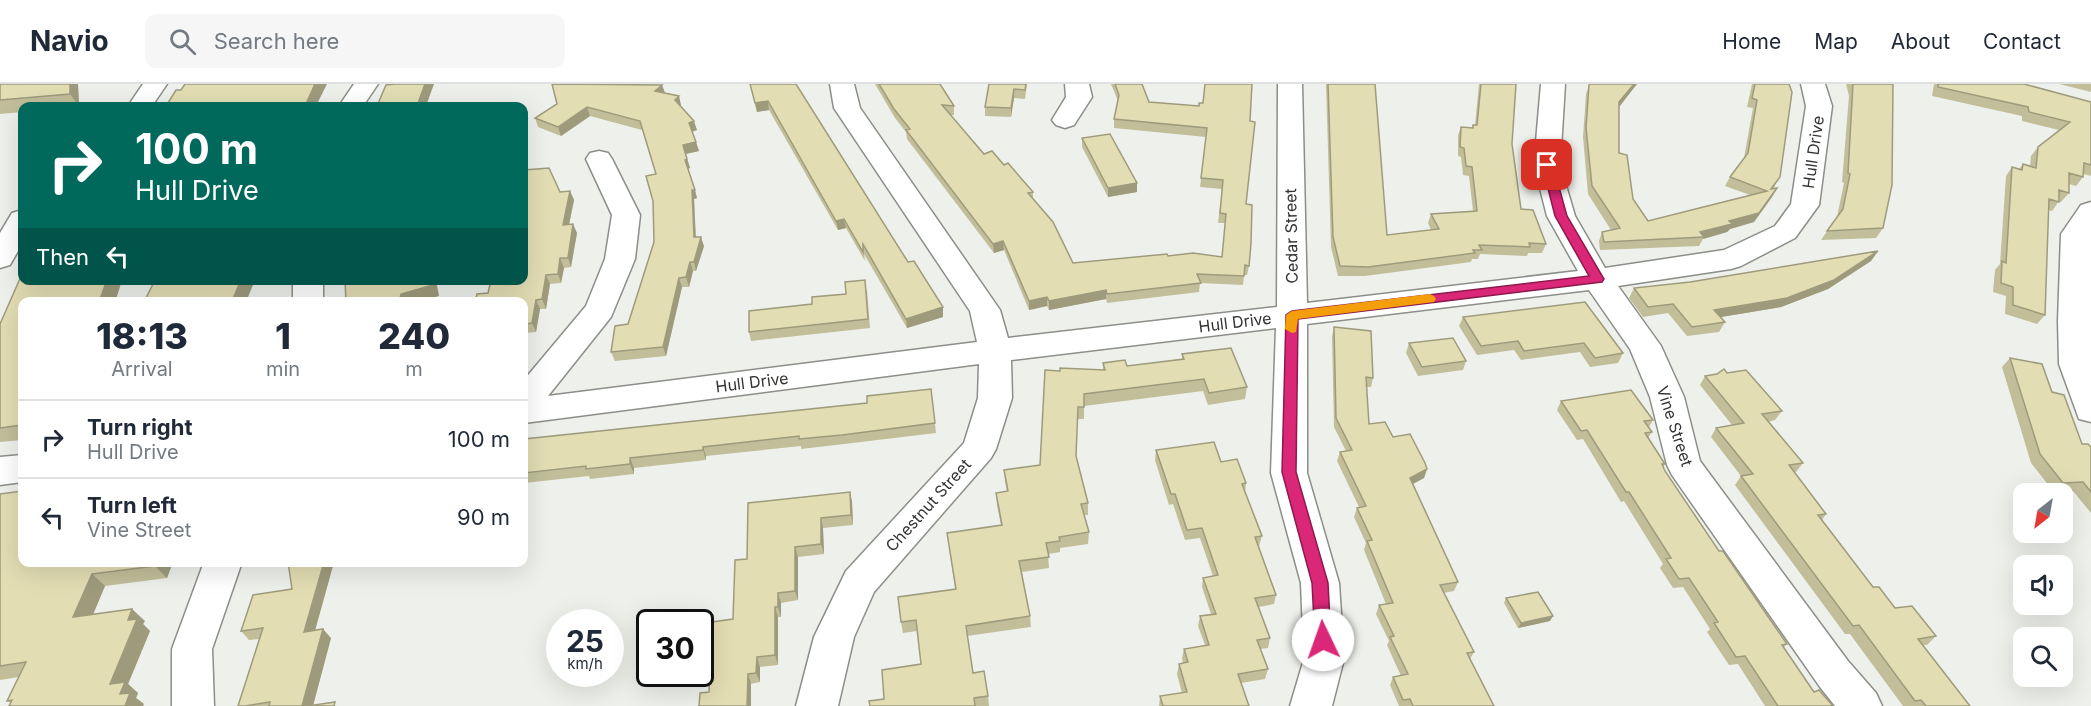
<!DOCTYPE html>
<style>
:root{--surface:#fff;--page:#f6f6f7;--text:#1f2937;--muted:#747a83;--line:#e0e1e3}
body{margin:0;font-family:Inter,sans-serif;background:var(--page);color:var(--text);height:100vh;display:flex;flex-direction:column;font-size:22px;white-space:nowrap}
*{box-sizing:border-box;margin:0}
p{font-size:20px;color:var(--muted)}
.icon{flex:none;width:33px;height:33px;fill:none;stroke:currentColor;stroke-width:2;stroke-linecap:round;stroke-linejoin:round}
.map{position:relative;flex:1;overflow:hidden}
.details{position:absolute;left:18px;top:213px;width:510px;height:270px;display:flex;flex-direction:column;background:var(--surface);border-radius:12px;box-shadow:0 6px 24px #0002}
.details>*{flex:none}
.top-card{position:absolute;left:18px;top:18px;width:510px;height:183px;border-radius:12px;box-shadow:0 6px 24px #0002;background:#00695c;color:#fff;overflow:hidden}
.needle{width:39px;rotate:211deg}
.controls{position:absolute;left:2013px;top:399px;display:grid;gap:12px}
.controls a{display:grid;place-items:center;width:60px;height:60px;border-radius:12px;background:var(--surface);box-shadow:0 6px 24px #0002;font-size:30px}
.speed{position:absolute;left:546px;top:525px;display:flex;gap:12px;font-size:30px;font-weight:700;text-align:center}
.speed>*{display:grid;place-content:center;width:78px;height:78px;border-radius:50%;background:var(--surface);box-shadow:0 6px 24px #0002;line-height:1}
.speed small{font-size:15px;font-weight:400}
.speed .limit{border:3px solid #111;border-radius:9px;background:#fff;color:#111}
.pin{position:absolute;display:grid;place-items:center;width:51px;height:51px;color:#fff;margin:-26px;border-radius:12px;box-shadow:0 3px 9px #0006}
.me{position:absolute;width:66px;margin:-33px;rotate:357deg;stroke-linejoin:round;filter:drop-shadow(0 0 4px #0008)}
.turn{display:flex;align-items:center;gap:21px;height:126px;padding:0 18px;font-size:27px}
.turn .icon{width:78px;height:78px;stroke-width:2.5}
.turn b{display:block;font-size:42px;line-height:51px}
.then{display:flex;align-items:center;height:57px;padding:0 18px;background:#0003;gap:12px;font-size:22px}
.eta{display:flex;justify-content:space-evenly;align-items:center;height:102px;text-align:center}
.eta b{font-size:36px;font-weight:800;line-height:42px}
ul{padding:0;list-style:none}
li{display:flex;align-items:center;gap:18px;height:78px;padding:0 18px;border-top:2px solid var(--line)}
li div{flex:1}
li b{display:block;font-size:22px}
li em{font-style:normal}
header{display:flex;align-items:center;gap:36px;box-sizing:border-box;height:84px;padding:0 30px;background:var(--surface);border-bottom:2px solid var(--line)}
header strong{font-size:28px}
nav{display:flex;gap:33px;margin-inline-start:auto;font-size:21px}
.search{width:420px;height:54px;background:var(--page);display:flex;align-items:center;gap:15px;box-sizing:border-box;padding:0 21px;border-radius:12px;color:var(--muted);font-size:22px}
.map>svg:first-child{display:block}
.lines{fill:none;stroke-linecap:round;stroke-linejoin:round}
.minor-casing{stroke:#8c8e89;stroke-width:3}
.minor{fill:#fff;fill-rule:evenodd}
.wall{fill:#c2be9a}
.shaded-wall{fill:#9e9b7d}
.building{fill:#e2ddb3;stroke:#9e9b7d;stroke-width:1.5}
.route{fill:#db2777;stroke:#8e194d;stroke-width:1.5}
.slow{fill:#f59e0b}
.labels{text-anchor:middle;stroke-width:4.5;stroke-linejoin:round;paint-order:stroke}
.street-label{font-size:16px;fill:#343532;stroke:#fff}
</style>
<header>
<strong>Navio</strong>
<div class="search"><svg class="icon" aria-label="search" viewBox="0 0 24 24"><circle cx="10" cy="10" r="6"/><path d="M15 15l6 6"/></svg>Search here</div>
<nav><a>Home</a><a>Map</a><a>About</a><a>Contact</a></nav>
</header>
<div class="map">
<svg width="2091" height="622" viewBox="0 0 2091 622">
<rect width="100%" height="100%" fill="#eef1eb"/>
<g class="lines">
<defs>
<path id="minor" d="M143,0h24l-15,22h-24z
M354,0h24l-15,22h-24z
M830,0h24l6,24 140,202 8,28 269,-31 1,-223h24l5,219 271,-32 -31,-55 -13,-51 7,-81h24l-5,81 15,51 30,52 119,-18 51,-24 16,-22 15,-98 -5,-22h24l7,22 -13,99 -24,33 -54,28 -10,3 -113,17 43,60 23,51 16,64 148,200 28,32 6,13h-47l-15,-19 -148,-212 -5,-10 -17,-68 -20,-48 -41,-59 -282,34v149l32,110 5,76 -12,47h-42l14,-47 -3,-76 -30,-110 5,-145 -265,32 1,38 -16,51 -5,9 -117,134 -20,45 -16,69h-42l18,-69 32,-66 118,-128 14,-45 1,-34 -455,59v-43l62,-74 19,-47 7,-44 -26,-56 4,-6 9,-2 9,2 4,6 28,56 -5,44 -24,58 -63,79 429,-54 -7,-31 -136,-203z
M1065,0h24l3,13 -18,28 -9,3 -9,-3 -4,-5 14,-23z
M2091,118v220l-12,-3 -20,-55 -1,-43 3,-87 20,-29z
M22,126v34l-12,21 -10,3v-35l12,-20z
M293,196h30v22h-30z
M22,371v27l-22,3v-28z
M204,478h38l-30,87 2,57h-42v-57z"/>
</defs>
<use href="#minor" class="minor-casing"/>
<use href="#minor" class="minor"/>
</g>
<path class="wall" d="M0,0h78l1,22h-57v6l-22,2z
M750,0h46l112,178 35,55 -36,11 -43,-74 1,7 -19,-33 -8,2 -69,-120 -12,2z
M875,0h65l14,22v9h-4l34,39 20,11 29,27v6l40,65 95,-7 54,1 3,-34h-7l4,-34 -22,-2 6,-50 -92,-9v-9l4,-18 -7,-17h31l7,18 101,19 -4,83 3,62 -2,9h-3l-1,10 -43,-2 -1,9 -92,11 -1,-4 -57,11 -2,-4 -18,4 -25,-60 -10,3 -87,-114 -1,-7 -11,-14z
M989,0h38l-2,15 -11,-1 -3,19 -26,-1v-9z
M1326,0h49l12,151 44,-5 -3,-7 3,-9 42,-3 -4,-35 -6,-1 -2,-18 -3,-1v-21l3,-8 11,1 1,-3h2l4,-41h37l-4,60 9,65 25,35 -4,9h-14l-1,3 -47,-2 -2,5h-6l-1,3 -106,14h-27l-7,-29z
M1637,0l-18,22v47l14,46 15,22 102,-26 -25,-9 5,-9 14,-19 9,-50 -6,-1 5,-23h37l-14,102 -2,3 4,-1 -5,9 -18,25 -24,7 -3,3 -24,7 -4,7 -99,4 -1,-9 3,-9 9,-2 -23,-36 -5,-57 3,-43 3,-9z
M1846,0h47l-10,144 -7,10 -55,2 16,-23 7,-34 -2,-1 7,-86z
M1934,0h90l67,18v74l-7,-2 -1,3 -7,9 -7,-2v9l-8,9 -2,-1 -7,10 -4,-1 -3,105 -8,9 -32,-10 1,-18 -13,-4 2,-22 5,-6 6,-88 6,-9 7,2 4,-5 7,2 1,-10 7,-9 21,-17 -37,-9v-5l-90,-20z
M2059,0h32v8z
M662,1l3,8 16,12 -1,1 17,24 -5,1 7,20 -13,3 4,14 -2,1 9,29 -3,1 2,38 8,9 -8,25h-3l-4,16h-7l-16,69 -51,5 -4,-9 17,-28 26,-82 2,-68 -14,-44 -52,-14 -29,20 -23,-9 -3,-9z
M1082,54l55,45v9l-29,5 -26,-50z
M570,107l4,9 -5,25 8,8 -6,34 -7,1 -3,15 -11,1 -4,25h-6l-4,23 -12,1v-31l-36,-9 36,-13 36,-88z
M1878,167l-7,10 -43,28 -47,18 -60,10 4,5 -6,10 -32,4 -19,-23 -25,4 -14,-19 5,-10 56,-6z
M22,196h100l-7,22h-93v138l-22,2v-118z
M867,206l3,38 -119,13 -2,-9 63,-28 34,-10z
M1585,218l38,51 -5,10 -28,4 -10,-15 -59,8 -7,-10 -37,5 -18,-29 4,-9z
M1334,243l39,51 -2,9h-5l3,37 24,13 34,32 -3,9 -11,6 45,98 -4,9 -11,2 31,59 -4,7 24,47h-95l-9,-21 3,-8 8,-1 -14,-31 2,-4 -13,-27 3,-9 7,-1 -22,-54 2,-7 -12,-26 3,-9 2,-1 -22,-46 3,-9 6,-1 -12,-24 -2,-90z
M1409,259l57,18 -3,9 -45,6 -12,-23z
M1182,270l65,33 -2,12 -37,6 -5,-14 -119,15v13h-7l-1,37 12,47v12h-4l5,17 -1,12 -28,4v4l-12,2 1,14 -27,4 8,44 1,11 -64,9 6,37 15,23 1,10h-119l14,-7 37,-35 -4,-33 -14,2 -2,-11 54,-33 -8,-56 54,-8 -4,-20 -1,-12 11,-1 -2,-11 -1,-11 36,-5 20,-94 43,-2v-6l24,3 55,-7z
M2010,274l42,34 30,52 9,3v66l-18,-22 -19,1 -23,-29 -29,-96z
M1727,289l55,38 -7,9 -7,2 35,41 -7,9h-2l32,42 -4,6 51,67 22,21 41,28 -9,9h-4l47,61h-67l-53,-72h-5l-110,-149 6,-9 -30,-39 5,-9 16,-3 -32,-40 5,-9z
M931,305l5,44 -92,11 -43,5v-3l-95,10v4l-72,8v6l-44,5 -1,-3 -65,7v-44l343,-36z
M1561,317l92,19 -4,7 3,5 -4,6 17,26 -2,3 2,4 54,80 68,93 -3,3 30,45 19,14h-68l-27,-42 -9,1 -22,-33 3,-3 -27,-42 -10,1 -13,-20 3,-4 -39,-63 -3,1 -38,-63 -6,1 -20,-30z
M1156,366l65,12 25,21 -1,9 17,44 -3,10h-1l18,49 -2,9 -15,3 11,31 -2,10 -8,1 8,20 -3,10 -24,4 8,23h-90l1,-10 22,-3 -5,-19 2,-10 4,-1 -1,-5 2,-9 21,-4 -7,-19 2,-10 11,-2 -9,-27 1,-9 10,-2 -13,-38 -15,2 -12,-36 -4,1 -14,-45z
M850,408l2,10 1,23 -30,3 1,26 -26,3v43l-17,3v14h-3v48l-18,2v15l-51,10 24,-73 14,-60z
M0,410l22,68h151l-6,16 -62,8 -12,28 52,7 -2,3 7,7 -22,53 10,9 -2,5 8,6 -133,-1 -4,-2 12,-24 -19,3z
M273,478h61l-19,69 16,7 -18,67 25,1h-100l21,-67 -10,1 -8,-9 51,-42 -4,-26 -14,1z
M1506,514l44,23 -32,7 -14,-25z"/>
<path class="shaded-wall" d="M70,0h8l1,22 -9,-12z
M315,0h12l-11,22h-11z
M425,0h9l-8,22h-9z
M1634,0h3l-21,27 3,-9z
M662,1l3,8 -10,-2z
M1014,5v9l-3,19v-9z
M679,12l2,9 -4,3 -2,-8z
M768,17l1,9 -12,2 -2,-9z
M587,23l3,9 -29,20 -3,-9z
M694,37l3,9 -5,2 -3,-9z
M696,58l3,9 -14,3 -2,-9z
M687,75l3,9 -3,1 -2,-9z
M1137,99v9l-29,5v-9z
M1777,104l-5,9 -18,25 -24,7 -3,3 -24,7 1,-2 -4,-5 29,-11z
M692,106h3l2,8 -3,1 2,47 -2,-9z
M570,107l4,9 -7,34 -4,-9z
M844,135l2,9 -8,2 -2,-9z
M573,140l4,9 -6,34 -3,-9z
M701,153l3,9 -8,25 -2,-9z
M1003,157l1,9 -10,3 -1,-9z
M1878,167l-7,10 -43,28 -47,18 -72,12 5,-9z
M560,174l4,10 -3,15 -3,-9z
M690,178l3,9 -4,16 -3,-10z
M546,191l4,9 -4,25 -4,-10z
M679,194l3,9 -16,69 -3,-9z
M107,196h15l-7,22h-16z
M241,196h14l-9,22 -14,-1z
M432,196h4l3,16 -21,6h-19l2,-8z
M1106,206v9l-57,11v-9z
M1047,213v9l-18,4v-9z
M536,216l4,9 -4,23 -4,-9z
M943,223v10l-36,11 -1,-9z
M703,363l3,9v4l-3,-10z
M630,374l4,10v6l-4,-10z
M1427,385l-3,9 -17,9 3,-9z
M850,408l2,10 1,23 -2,-10z
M821,434l2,10 1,26 -3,-10z
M795,463l3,10v43l-3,-9z
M157,478h16l-6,16 -12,-12z
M324,478h10l-22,79 -8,-9z
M92,490l13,12 -18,43 -14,-12z
M778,509l3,10v14l-3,-10z
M775,523l3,10v48l-3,-10z
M132,525l13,12 -2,3 7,7 -22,53 10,9 -2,5 8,6 -1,2h-18l-15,-22 18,-64z
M1553,532l-3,5 -32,7 3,-5z
M323,545l8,9 -18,68h-11z
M757,573l3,10v15l-4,-9z
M748,590l3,9v23h-4z"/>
<path class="building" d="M0,0h70v10l-70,6z
M185,0h130l-10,22h-139l10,-16h5z
M395,0h30l-8,22h-40l9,-21z
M552,0l110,1 -7,6 24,5 -4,4 19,21 -5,2 7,19 -13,3 4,14 -2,1 10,30h-3l2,47h7l-7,25h-4l-4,15 -7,1 -16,69 -52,5 4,-26 13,-2 26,-82 -1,-41 -7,-25 10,-2 -16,-53 -53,-14 -29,20 -23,-9 22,-14z
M750,0h46l112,178 6,-1 29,46 -37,12 -43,-75v8l-19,-33 -8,2 -68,-120 -13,2z
M879,0h61l14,22 -12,-1 42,49 8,-3 12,14 4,-2 25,29 -5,1 25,29 20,41 94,-9 1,2 25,-3 29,4 4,-43 -6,-1 3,-33 -22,-2 6,-50 -93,-9 5,-24 -4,-11h27l7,18 50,4v-3h4l2,-19h47l-2,37 5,1 -9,82 6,1 -1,39 -2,22 -4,-1 -1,11 -47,-2 4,9 -94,11 -1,-4 -57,11 -2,-4 -18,4 -26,-60 -10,3 -87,-114 4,-1 -16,-20z
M989,0h37l-1,6 -11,-1 -3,19 -26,-1z
M1328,0h47l12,151 52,-6 -8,-15 46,-3 -5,-44 -6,-1 -2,-18 -4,-1 1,-20 12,1v-3h4l4,-41h35l-4,60 9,65 12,1 13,34 -17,-1 1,4 -51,-2 3,5h-9l2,3 -107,14 -28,-1 -7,-29z
M1590,0h44l-15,18v51l8,2 6,44 15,22 119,-30 -37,-14 18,-24 9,-53 -5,-2 3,-14h34l3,8 -12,85 -9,12 6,-1 -18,25 -30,8 3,3 -32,8 4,5 -100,5 -2,-10 18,-4 -28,-42 -6,-58 3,-43z
M1853,0h40l-1,101 -9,43 -56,3 16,-22 7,-35 -2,-1z
M1938,0h86l67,18v63l-7,-2 -1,14 -14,-4v20l-10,-3v12l-10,-3 -4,116 -32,-10v-18l-12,-4 1,-22 4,2 6,-96 10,3 1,-6 13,4 2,-21 32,-25 -41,-10 -1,-5 -90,-20z
M1110,50l27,49 -29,5 -26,-50z
M549,84l11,24 10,-1 -7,34 10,-1 -5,34h-8l-2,16 -12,1 -4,24 -6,1 -4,23 -8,1v-22h-49l2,-8 11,-1 3,-13h33v-110z
M1878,167l-44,29 -47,18 -73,12 11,12 -33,5 -19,-23 -25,3 -14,-19 56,-6z
M22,190v6h85l-8,22h-77v123l-22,3v-104z
M155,196h86l-9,21 21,-2 -1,3h-108z
M345,196h87l1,5 -32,9 -2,8h-53z
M865,196l3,39 -119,13v-21l63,-7v-7l34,-3 -1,-12z
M1585,218l38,51 -28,5 -11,-15 -60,8 -6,-10 -37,5 -18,-29z
M1334,243l37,4 2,47 -7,-1 3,47 16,-2 8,15 17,-3 15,29 2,6 -17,9 48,104 -18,3 34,67 -7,1 27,53h-81l-3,-7 -7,1 -10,-23 15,-3 -18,-37 4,-1 -15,-31 14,-2 -26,-62 5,-1 -15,-32 9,-2 -26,-54 12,-2 -16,-32z
M1453,254l13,23 -44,6 -13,-24z
M1231,264l16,39 -38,6 -5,-14 -120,15v13h-6l-2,49 12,47 -7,1 8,28 -30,5 1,4 -14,2 3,14 -30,4 11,55 -64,10 7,47 11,-2 4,25 -14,2 1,8h-105l-1,-5 15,-2 -2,-29 39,-6 -5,-44 -15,2 -3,-25 58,-8 -9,-56 55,-8 -6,-32 12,-2 -4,-21 36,-5 5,-95 15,1v-3l45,2 -2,-7 22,-3 2,6 57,-7 -2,-5z
M2010,274l32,6 10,28 12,3 18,49h6l3,3v45l-8,-10 -20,1 -23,-29z
M1724,285l3,4 19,-3 36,41 -20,3 41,49 -14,2 37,49 -8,1 55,72h6l16,21 17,-2 24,30 -18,3 52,67h-44l-5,-6 -6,1 -56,-76 -6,1 -112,-150 12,-2 -37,-46 28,-5 -39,-47 12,-2z
M931,305l4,34 -93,12 -43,4v-3l-96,11v3l-73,8v6l-44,5v-3l-62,7v-34l343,-36v-7z
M1631,306l22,30 -9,1 8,11 -7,1 20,31h-3l3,7 54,80h4l64,93 -5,1 32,47 5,-2 14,16h-56h1l-33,-50 -9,1 -22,-34 4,-1 -29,-44 -10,1 -13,-20 5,-1 -42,-66h-3l-39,-62 -6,1 -20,-30z
M1214,358l7,20 16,-3 9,24 -4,1 20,52 -7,1 21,58 -21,3 15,40 -13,2 11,29 -30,5 11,32h-86l-3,-10 27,-4 -8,-28 9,-2 -4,-13 25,-4 -9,-29 16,-2 -13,-36 15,-3 -16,-47 -15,2 -12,-36h-4l-15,-44z
M22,407v71h135l-2,4 -63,8 -19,43 59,-8 -4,11 9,-1 -27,65 15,-2 -5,12 10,-1 -5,13h-116l3,-6 -5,1 19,-39 -26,4v-172z
M850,408l1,23 -30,3v26l-26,3v44l-17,2v14h-3v48l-18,2 -1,16 -8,1 -1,32h-48l1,-13 9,-1 3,-70 21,-3 2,-59 12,-1 1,-56z
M288,478h36l-20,70 19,-3 -21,77h-33l1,-4 -25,4h-7l25,-78 -22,3 12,-36 39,-6z
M1538,508l15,24 -32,7 -15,-25z
M335,618l-1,4h-26z"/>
<path class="route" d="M1547,78l6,3 14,51 37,63 -2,3 -304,37 -2,153 32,111 3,57 -2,5 -6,2 -6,-2 -2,-5 -3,-57 -30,-111 4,-157 6,-4 297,-35 -34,-60 -13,-51z"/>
<path class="slow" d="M1430,210l4,2 2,3 -2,3 -136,17 -2,13 -4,1 -7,-4 1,-14 6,-4z"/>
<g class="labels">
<g class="street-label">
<text transform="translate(1813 68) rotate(-82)" y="6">Hull Drive</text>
<text transform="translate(1291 152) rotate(-91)" y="6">Cedar Street</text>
<text transform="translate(1235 238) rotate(-7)" y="6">Hull Drive</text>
<text transform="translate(752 298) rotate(-7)" y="6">Hull Drive</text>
<text transform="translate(1675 342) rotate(72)" y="6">Vine Street</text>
<text transform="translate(928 421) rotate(-48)" y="6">Chestnut Street</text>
</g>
</g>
</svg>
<div class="controls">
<a><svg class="needle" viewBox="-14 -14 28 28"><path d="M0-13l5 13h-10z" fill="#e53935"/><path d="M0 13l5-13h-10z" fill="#747a83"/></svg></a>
<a><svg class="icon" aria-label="sound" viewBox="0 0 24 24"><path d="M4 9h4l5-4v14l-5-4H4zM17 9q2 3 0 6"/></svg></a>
<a><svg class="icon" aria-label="search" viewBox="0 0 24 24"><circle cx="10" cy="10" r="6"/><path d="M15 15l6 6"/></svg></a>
</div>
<div class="speed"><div>25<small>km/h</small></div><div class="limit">30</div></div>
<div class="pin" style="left:1547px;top:81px;background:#d93025"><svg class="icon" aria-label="arrive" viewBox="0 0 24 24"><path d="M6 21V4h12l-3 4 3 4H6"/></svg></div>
<svg class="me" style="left:1323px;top:556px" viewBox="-20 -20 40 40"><circle r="19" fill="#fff"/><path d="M0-13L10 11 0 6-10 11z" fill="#db2777"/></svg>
<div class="top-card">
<div class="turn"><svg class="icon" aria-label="right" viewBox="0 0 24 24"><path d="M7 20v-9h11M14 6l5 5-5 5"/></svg><div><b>100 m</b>Hull Drive</div></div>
<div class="then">Then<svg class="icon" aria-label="left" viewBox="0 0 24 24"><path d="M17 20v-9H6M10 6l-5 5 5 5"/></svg></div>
</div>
<section class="details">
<div class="eta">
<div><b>18:13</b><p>Arrival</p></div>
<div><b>1</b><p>min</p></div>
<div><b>240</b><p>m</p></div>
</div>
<ul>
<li><svg class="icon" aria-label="right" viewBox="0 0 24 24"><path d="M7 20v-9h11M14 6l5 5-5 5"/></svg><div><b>Turn right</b><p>Hull Drive</p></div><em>100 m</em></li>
<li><svg class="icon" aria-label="left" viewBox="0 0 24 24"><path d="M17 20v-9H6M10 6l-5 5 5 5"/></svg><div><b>Turn left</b><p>Vine Street</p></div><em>90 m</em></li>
</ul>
</section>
</div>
